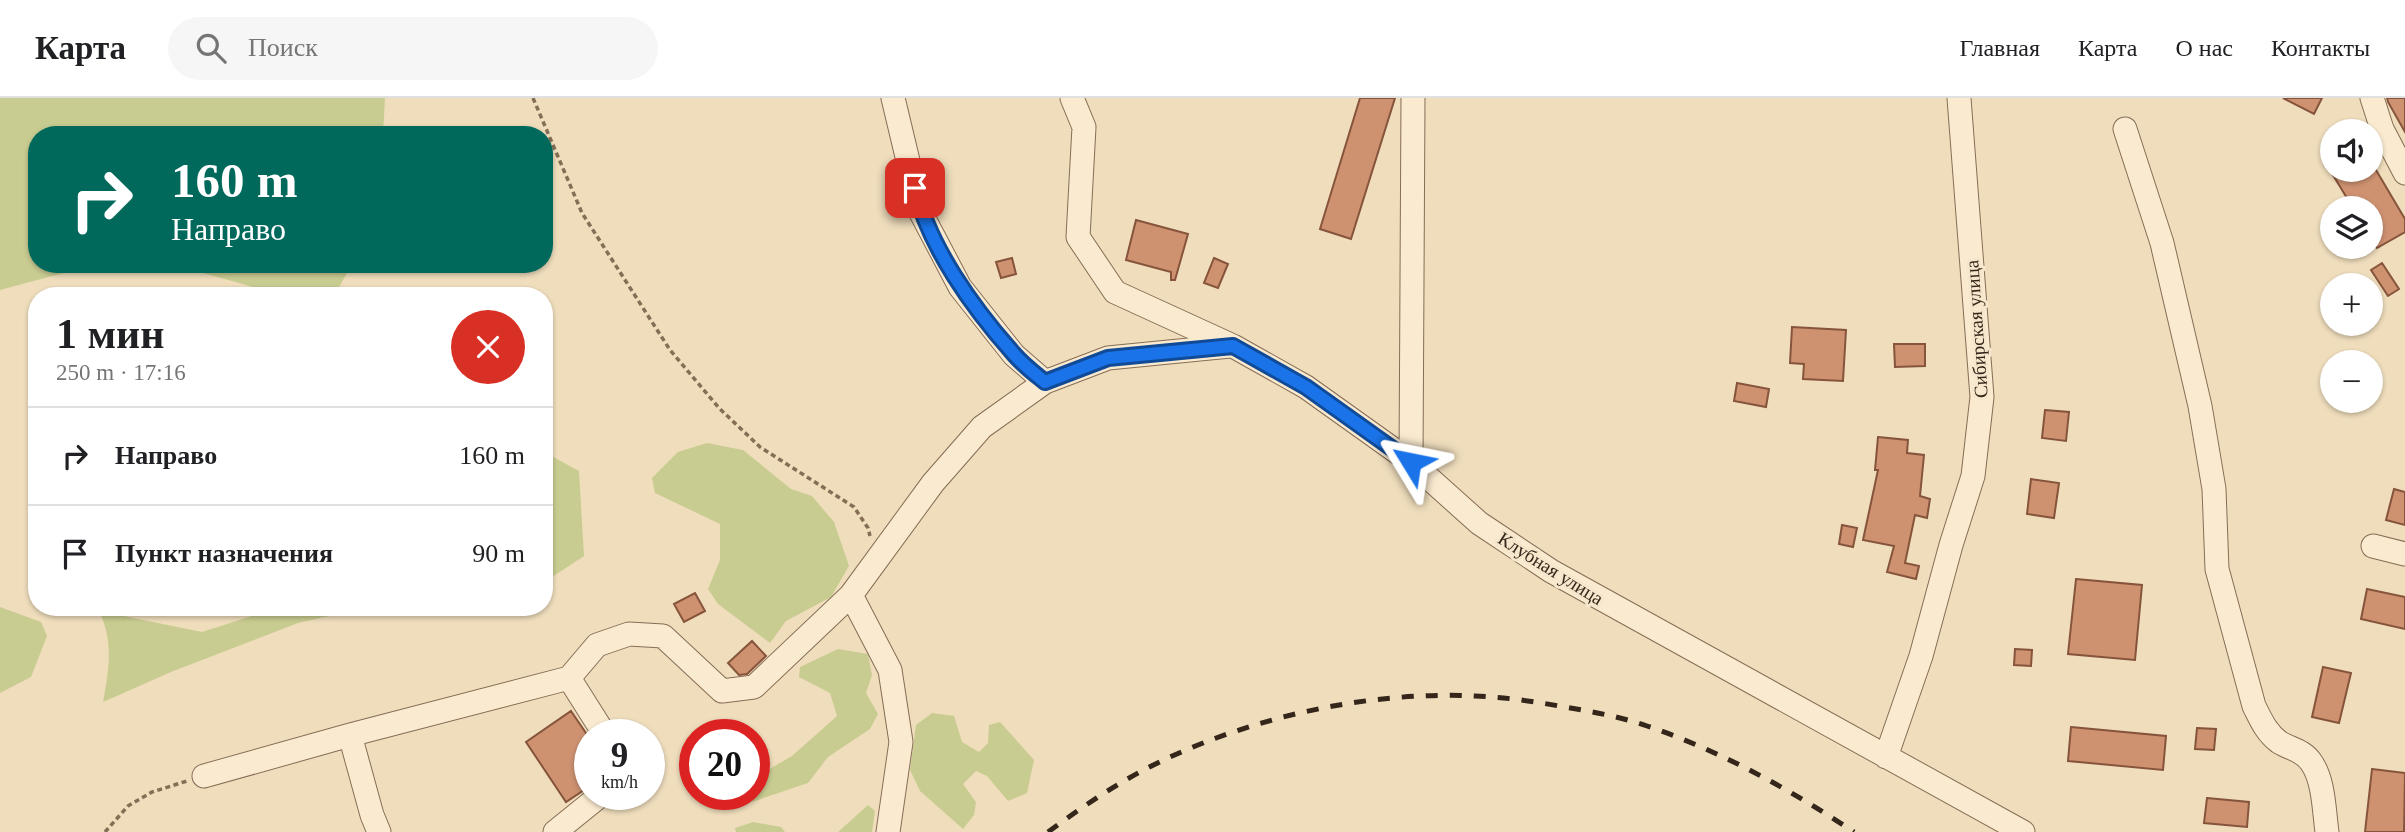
<!DOCTYPE html>
<html lang="ru">
<meta charset="utf-8">
<style>
:root{--surface:#fff;--page:#f6f6f6;--text:#202124;--muted:#757577;--line:#e0e0e0}
body{margin:0;font-family:"Times New Roman",serif;background:var(--page);color:var(--text);height:100vh;display:flex;flex-direction:column;font-size:26px;white-space:nowrap}
*{box-sizing:border-box;margin:0}
p{font-size:23px;color:var(--muted)}
.icon{flex:none;width:38px;height:38px;fill:none;stroke:currentColor;stroke-width:2;stroke-linecap:round;stroke-linejoin:round}
.map{position:relative;flex:1;overflow:hidden}
.details{position:absolute;left:28px;top:189px;width:525px;height:329px;display:flex;flex-direction:column;background:var(--surface);border-radius:28px;box-shadow:0 2px 5px #0004}
.details>*{flex:none}
.top-card{position:absolute;left:28px;top:28px;width:525px;height:147px;border-radius:28px;box-shadow:0 2px 5px #0004;background:#00695c;color:#fff;overflow:hidden}
.controls{position:absolute;left:2320px;top:21px;display:grid;gap:14px}
.controls a{display:grid;place-items:center;width:63px;height:63px;border-radius:50%;background:var(--surface);box-shadow:0 2px 5px #0004;font-size:35px}
.speed{position:absolute;left:574px;top:621px;display:flex;gap:14px;font-size:35px;font-weight:700;text-align:center}
.speed>*{display:grid;place-content:center;width:91px;height:91px;border-radius:50%;background:var(--surface);box-shadow:0 2px 5px #0004;line-height:1}
.speed small{font-size:18px;font-weight:400}
.speed .limit{border:10px solid #d22;background:#fff;color:#111}
.pin{position:absolute;display:grid;place-items:center;width:60px;height:60px;color:#fff;margin:-30px;border-radius:14px;box-shadow:0 4px 10px #0006}
.me{position:absolute;width:77px;margin:-38px;rotate:305deg;stroke-linejoin:round;filter:drop-shadow(0 0 5px #0008)}
.turn{display:flex;align-items:center;gap:24px;height:147px;padding:0 28px;font-size:32px}
.turn .icon{width:91px;height:91px;stroke-width:2.5}
.turn b{display:block;font-size:49px;line-height:60px}
.round{display:grid;place-items:center;flex:none;width:74px;height:74px;border-radius:37px;background:var(--page)}
.overview{display:flex;align-items:center;justify-content:space-between;height:119px;padding:0 28px}
h1{font-size:42px;font-weight:600;line-height:52px}
ul{padding:0;list-style:none}
li{display:flex;align-items:center;gap:21px;height:98px;padding:0 28px;border-top:2px solid var(--line)}
li div{flex:1}
li b{display:block;font-size:26px}
li em{font-style:normal}
header{display:flex;align-items:center;gap:42px;box-sizing:border-box;height:98px;padding:0 35px;background:var(--surface);border-bottom:2px solid var(--line)}
header strong{font-size:33px}
nav{display:flex;gap:38px;margin-inline-start:auto;font-size:24px}
.search{width:490px;height:63px;background:var(--page);display:flex;align-items:center;gap:18px;box-sizing:border-box;padding:0 24px;border-radius:38px;color:var(--muted);font-size:26px}
.map>svg:first-child{display:block}
.green{fill:#c9cc91}
.building{fill:#ce9271;stroke:#86543b;stroke-width:2}
.lines{fill:none;stroke-linecap:round;stroke-linejoin:round}
.minor-casing{stroke:#866d56;stroke-width:25}
.path{stroke:#866d56;stroke-width:3.5;stroke-dasharray:5 3.5;stroke-linecap:butt}
.minor{stroke:#faeacf;stroke-width:23}
.rail{stroke:#35261b;stroke-width:5;stroke-dasharray:12 12;stroke-linecap:butt}
.route-casing{stroke:#114b97;stroke-width:18}
.route{stroke:#1a73e8;stroke-width:12}
.labels{text-anchor:middle;stroke-width:6;stroke-linejoin:round;paint-order:stroke}
.street-label{font-size:19px;fill:#35261b;stroke:#f6e7cc}
</style>
<header>
<strong>Карта</strong>
<div class="search"><svg class="icon" aria-label="search" viewBox="0 0 24 24"><circle cx="10" cy="10" r="6"/><path d="M15 15l6 6"/></svg>Поиск</div>
<nav><a>Главная</a><a>Карта</a><a>О нас</a><a>Контакты</a></nav>
</header>
<div class="map">
<svg width="2405" height="734" viewBox="0 0 2405 734">
<rect width="100%" height="100%" fill="#efddbc"/>
<path class="green" d="M0,0h385l-2,37h-346v129h60l-97,26z
M170,166h182l-18,32h-72l-12,-10z
M707,345l36,7 48,39 21,7 22,26 15,44 -18,31 -45,24 -16,22 -52,-39 -10,-15 12,-29v-36l-65,-31 -3,-15 26,-26z
M544,354l35,19 5,85 -38,25h-2z
M0,509l41,15 6,14 -16,41 -31,16z
M280,509h89l-71,16 -127,49 -68,30c6,-33 11,-60 -4,-91l103,21z
M838,551l30,5 4,21 -6,18 12,21 -8,15 -42,28 -20,26 -56,19 2,-8v-16l38,-22 45,-40 -7,-23 -31,-16 1,-10z
M932,615l22,3 8,26 17,10 9,-9 1,-18 11,-3 34,38 -7,33 -19,8 -21,-25 -11,-5 -13,13 13,18 -2,13 -11,14 -43,-38 -10,-21 6,-45z
M868,707l7,6 -3,21h-34z
M753,724l28,5 4,5h-49l-1,-4z"/>
<path class="building" d="M1360,0h35l-44,141 -31,-10z
M2283,0h39l-8,16z
M2387,0h18v34l-17,-30z
M2342,72h34l29,49v13l-28,16 -6,-9v-31h-18l-20,-33z
M1136,122l52,14 -13,46h-4v-8l-45,-12z
M1012,160l4,16 -15,4 -5,-16z
M1214,160l14,6 -10,24 -14,-5z
M2382,165l17,26 -11,7 -17,-26z
M1792,229l54,3 -3,51 -40,-2 1,-15 -14,-1z
M1894,246h31v22l-30,1z
M1737,285l32,6 -3,18 -32,-6z
M2045,312l24,2 -3,29 -24,-3z
M1878,339l30,3 -1,13 17,2 -4,41 10,3 -3,19 -12,-3 -10,48 14,3 -3,13 -29,-7 7,-26 -31,-6 15,-70h-3z
M2031,381l28,4 -5,35 -27,-4z
M2394,391l11,3v33l-19,-5z
M1842,427l15,3 -4,19 -14,-3z
M2076,481l66,6 -7,75 -67,-6z
M2367,491l38,8v32l-44,-10z
M695,495l10,18 -21,11 -10,-18z
M752,543l14,15 -19,18 -8,1 -11,-12z
M2015,551l17,1 -1,16 -17,-1z
M2323,569l28,6 -12,50 -27,-6z
M571,613l19,28v47l-24,16 -40,-60z
M2071,629l95,9 -3,34 -95,-9z
M2197,630l19,1 -2,21 -19,-1z
M2372,671l33,4 -1,59h-39z
M2207,700l42,4 -2,25 -43,-4z"/>
<g class="lines">
<defs>
<path id="minor" d="M893,0l27,113 40,76 54,68 31,27
M1072,0l12,29 -6,110 37,55 118,54 73,41 105,75 68,61 72,48 472,261
M2372,0l10,31 23,44
M2125,31l37,114 38,163 14,83 3,80 37,137c7,14 12,26 25,36 11,7 24,8 32,20 13,18 13,49 16,70
M1411,364l2,-364
M2373,448l32,8
M851,497l39,75 11,72 -13,90
M350,637l22,80 7,17
M605,637l-36,-57 28,-33 32,-11 34,2 59,55 32,-4 97,-92 82,-112 49,-56 63,-45 63,-24 122,-12
M1886,659l35,-101 30,-111 22,-69 9,-79 -23,-299
M204,678l146,-41 219,-57
M555,734l47,-38"/>
</defs>
<use href="#minor" class="minor-casing"/>
<path class="path" d="M533,0l49,115 88,137 49,58 41,39 94,60 14,21 2,8
M105,734l23,-26 24,-14 35,-11"/>
<use href="#minor" class="minor"/>
<path class="rail" d="M1048,734c38,-28 78,-55 122,-75 92,-42 202,-66 305,-61 28,1 56,5 84,10 30,5 59,10 88,20 74,25 142,63 207,106"/>
</g>
<g class="lines">
<defs>
<path id="route" d="M915,90c14,59 58,120 98,165 9,11 21,20 32,29l63,-24 125,-12 73,41 105,75"/>
</defs>
<use href="#route" class="route-casing"/>
<use href="#route" class="route"/>
</g>
<g class="labels">
<g class="street-label">
<text transform="translate(1976 231) rotate(-94)" y="7">Сибирская улица</text>
<text transform="translate(1551 470) rotate(32)" y="7">Клубная улица</text>
</g>
</g>
</svg>
<div class="controls">
<a><svg class="icon" aria-label="sound" viewBox="0 0 24 24"><path d="M4 9h4l5-4v14l-5-4H4zM17 9q2 3 0 6"/></svg></a>
<a><svg class="icon" aria-label="layers" viewBox="0 0 24 24"><path d="M12 4l9 5-9 5-9-5zM3 14l9 5 9-5"/></svg></a>
<a>+</a>
<a>−</a>
</div>
<div class="speed"><div>9<small>km/h</small></div><div class="limit">20</div></div>
<div class="pin" style="left:915px;top:90px;background:#d93025"><svg class="icon" aria-label="arrive" viewBox="0 0 24 24"><path d="M6 21V4h12l-3 4 3 4H6"/></svg></div>
<svg class="me" style="left:1411px;top:364px" viewBox="-20 -20 40 40"><path d="M0-17L14 15 0 8-14 15z" fill="#1a73e8" stroke="#fff" stroke-width="4"/></svg>
<div class="top-card">
<div class="turn"><svg class="icon" aria-label="right" viewBox="0 0 24 24"><path d="M7 20v-9h11M14 6l5 5-5 5"/></svg><div><b>160 m</b>Направо</div></div>
</div>
<section class="details">
<div class="overview"><div><h1>1 мин</h1><p>250 m · 17:16</p></div><a class="round" style="background:#d93025;color:#fff"><svg class="icon" aria-label="close" viewBox="0 0 24 24"><path d="M6 6l12 12M18 6L6 18"/></svg></a></div>
<ul>
<li><svg class="icon" aria-label="right" viewBox="0 0 24 24"><path d="M7 20v-9h11M14 6l5 5-5 5"/></svg><div><b>Направо</b></div><em>160 m</em></li>
<li><svg class="icon" aria-label="arrive" viewBox="0 0 24 24"><path d="M6 21V4h12l-3 4 3 4H6"/></svg><div><b>Пункт назначения</b></div><em>90 m</em></li>
</ul>
</section>
</div>
